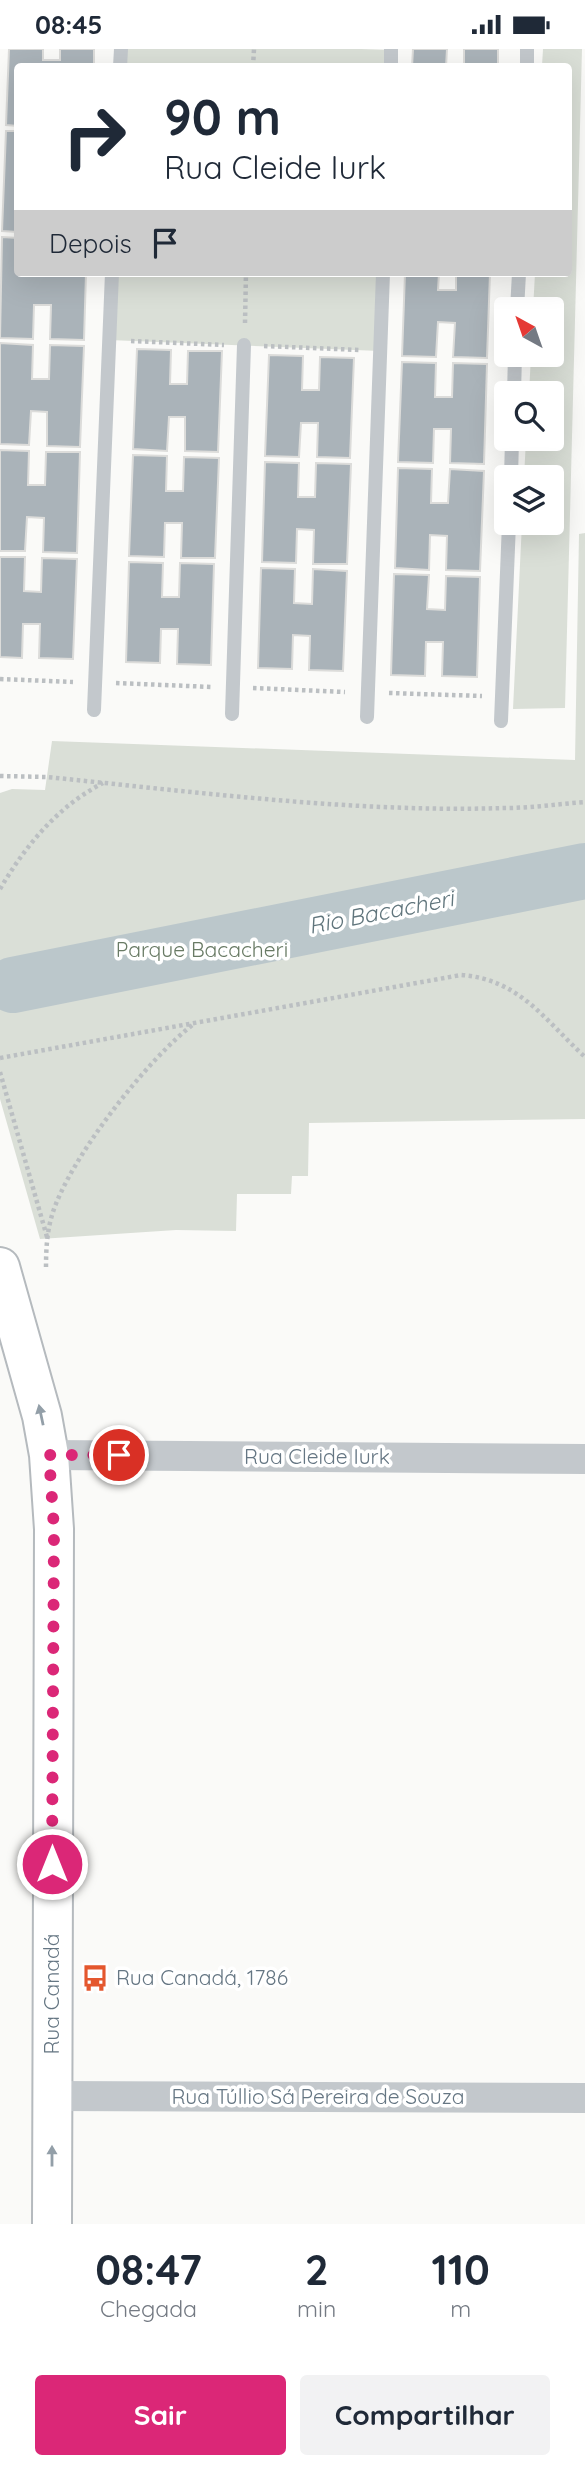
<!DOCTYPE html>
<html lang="pt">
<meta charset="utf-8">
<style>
:root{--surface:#fff;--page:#f2f2f3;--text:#1f2937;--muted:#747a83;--accent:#db2777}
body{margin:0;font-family:Quicksand,sans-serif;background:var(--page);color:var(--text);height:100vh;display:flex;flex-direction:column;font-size:26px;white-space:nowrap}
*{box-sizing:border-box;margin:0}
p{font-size:23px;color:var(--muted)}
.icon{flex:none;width:38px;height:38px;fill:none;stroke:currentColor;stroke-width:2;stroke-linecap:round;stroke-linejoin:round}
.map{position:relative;height:2175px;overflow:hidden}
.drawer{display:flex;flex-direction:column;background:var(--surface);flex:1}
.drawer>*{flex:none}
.banner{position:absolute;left:14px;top:14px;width:558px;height:214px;border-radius:7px;box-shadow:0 7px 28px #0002;background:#fff;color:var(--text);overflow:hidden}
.needle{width:46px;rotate:320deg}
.fabs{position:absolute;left:494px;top:248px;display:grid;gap:14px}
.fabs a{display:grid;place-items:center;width:70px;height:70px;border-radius:7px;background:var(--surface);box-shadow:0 7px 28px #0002;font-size:35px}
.pin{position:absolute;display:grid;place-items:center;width:60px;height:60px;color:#fff;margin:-30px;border:4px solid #fff;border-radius:50%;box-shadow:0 2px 7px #0007}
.me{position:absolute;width:77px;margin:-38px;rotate:0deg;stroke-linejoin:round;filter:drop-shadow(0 0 5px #0008)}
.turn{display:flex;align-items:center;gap:24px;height:147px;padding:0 35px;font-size:32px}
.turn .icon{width:91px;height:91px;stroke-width:2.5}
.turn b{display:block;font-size:49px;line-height:60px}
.then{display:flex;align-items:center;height:66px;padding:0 35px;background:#0003;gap:14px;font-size:26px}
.eta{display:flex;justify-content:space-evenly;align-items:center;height:119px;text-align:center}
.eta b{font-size:42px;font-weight:800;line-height:49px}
.button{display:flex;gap:14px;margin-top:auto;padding:14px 35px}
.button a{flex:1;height:80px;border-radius:7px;background:var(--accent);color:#fff;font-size:28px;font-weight:800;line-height:80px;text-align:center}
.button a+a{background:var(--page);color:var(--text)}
.status{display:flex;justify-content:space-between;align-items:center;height:49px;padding:0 35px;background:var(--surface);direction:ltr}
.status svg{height:19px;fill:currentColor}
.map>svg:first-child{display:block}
.green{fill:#dadfd7}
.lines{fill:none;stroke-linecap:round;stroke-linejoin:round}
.river{stroke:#bbc7cb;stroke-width:56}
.building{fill:#aab3b9;stroke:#dcdcda;stroke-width:2}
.primary-casing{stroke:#b5babe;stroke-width:42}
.path{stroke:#bbbfc2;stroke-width:4.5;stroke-dasharray:3.5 3.5;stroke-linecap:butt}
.lane{stroke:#c3c8cc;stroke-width:14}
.street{stroke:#c3c8cc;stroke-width:30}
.primary{stroke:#fff;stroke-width:38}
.oneway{fill:#939fa8}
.route{stroke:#db2777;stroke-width:12;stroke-dasharray:0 21.6}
.labels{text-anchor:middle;stroke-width:7;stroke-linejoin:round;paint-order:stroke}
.park-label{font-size:21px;fill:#687a64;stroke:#fff}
.street-label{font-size:21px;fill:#657683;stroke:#fff}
.poi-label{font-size:21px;fill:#657683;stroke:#fff;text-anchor:start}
.water-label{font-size:23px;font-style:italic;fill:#60757c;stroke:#fff}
</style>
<div class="status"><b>08:45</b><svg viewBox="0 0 49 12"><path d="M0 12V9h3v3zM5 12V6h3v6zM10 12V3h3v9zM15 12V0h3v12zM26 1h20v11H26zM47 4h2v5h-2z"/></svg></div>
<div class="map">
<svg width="585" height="2175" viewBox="0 0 585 2175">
<rect width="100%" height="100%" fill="#fafaf8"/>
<path class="green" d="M121,0h240l30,1v16l-271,1z
M543,0h39l-17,659 -52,1 9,-186h29v-45h-27l2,-39h25v-45h-22l2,-39h20v-45h-18l2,-37h34v-206l-27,-1z
M112,224h271l-3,78 -271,-11z
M585,484v586l-276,4 -1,53h-16l-1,18h-54l-1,37 -60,-1 -136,9 -40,-140v-306l12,-4 33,1 7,-49 523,19 4,-226z"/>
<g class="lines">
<path class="river" d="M13,936l572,-114"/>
</g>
<path class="building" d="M9,0h34v11h17v-11h34v18h-76v59l-12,-1z
M413,0h34l-1,18h-34z
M464,0h34v18h-34z
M6,82h12v101l-16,-1z
M2,188l16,1v35h68l-2,67 -34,-1 1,-34h-17l-1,34 -33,-1z
M405,224h34l-1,17h18v-17h34l-3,85 -34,-1 2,-34 -17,-1 -2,35 -34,-1z
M0,294l33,2 -1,34h17l1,-34 34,1 -4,101 -33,-1v-34l-16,-1 -2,34 -29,-1z
M137,300l34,1 -1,34h17l1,-33h34l-4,101 -33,-1v-34h-16l-2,34 -34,-2z
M269,306l34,1 -1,34h17l1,-33 34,1 -4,100 -33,-1 1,-34h-17l-2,34 -34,-1z
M402,313l34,1 -1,34h17l1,-34 34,1 -3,100 -34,-1 1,-34h-17l-1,34 -35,-1z
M0,401l29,1 -1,34h17l1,-33h34l-3,101 -34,-1 1,-34 -17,-1 -2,34h-25z
M133,406l34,1 -1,35h17l1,-34 35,1 -4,100h-34l1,-35h-17l-1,34 -35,-1z
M265,413l34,1 -1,34h17l1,-34 35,1 -4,100h-34l1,-34 -17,-1 -1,34 -34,-1z
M398,419l34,1 -1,34h17l2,-34 34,2 -4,100 -34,-1 1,-34 -17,-1 -1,35 -34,-2z
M0,508h25l-1,34 17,1 1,-34 35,1 -4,100 -34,-1 1,-34h-17l-1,34 -22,-1z
M129,513l34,1 -1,34h17l1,-34 34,1 -3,101 -34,-1 1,-35h-17l-1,34 -34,-1z
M261,519l34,1 -1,34 18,1 1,-35 34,2 -4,100 -34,-1 1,-34 -17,-1 -1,34 -34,-1z
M394,525l35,1 -2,34 18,1 1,-34 34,1 -3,100 -35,-1 1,-34h-17l-1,34 -34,-1z"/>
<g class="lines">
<defs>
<path id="primary" d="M0,1218l42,149 7,39 5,74 -2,695"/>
</defs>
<use href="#primary" class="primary-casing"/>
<path class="path" d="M253,18l1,-18
M245,274l1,-50
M131,292l93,4
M264,297l96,4
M0,630l73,3
M116,634l96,4
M253,639l92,4
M389,644l93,3
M0,727l47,1c149,15 309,36 458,31 27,0 53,-4 80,-6
M0,840c26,-44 57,-82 103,-106
M0,1009l461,-83c58,4 84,45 124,82
M0,1023l47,165
M46,1218c0,-18 1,-35 6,-52 17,-56 96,-157 143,-192"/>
<path class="lane" d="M120,18l1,-18
M391,18v-18
M527,18v-18
M517,261l2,-37
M514,345l1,-39
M511,429l1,-39
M94,661l18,-437
M232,665l12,-369
M367,668l16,-444
M501,672l8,-198"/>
<path class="street" d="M49,1406l536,4
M52,2047l533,2"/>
<use href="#primary" class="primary"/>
</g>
<defs><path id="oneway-solid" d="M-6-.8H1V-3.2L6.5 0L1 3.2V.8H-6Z" transform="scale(1.75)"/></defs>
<g class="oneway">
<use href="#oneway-solid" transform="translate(41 1366) rotate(-102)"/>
<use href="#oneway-solid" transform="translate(52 2107) rotate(-90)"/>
</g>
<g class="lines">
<path class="route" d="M52,1815l2,-335 -5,-74h70"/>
</g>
<defs>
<symbol id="bus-bare" viewBox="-9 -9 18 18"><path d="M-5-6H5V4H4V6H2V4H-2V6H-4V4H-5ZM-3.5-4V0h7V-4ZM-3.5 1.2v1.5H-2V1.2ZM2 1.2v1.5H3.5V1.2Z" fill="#e4572e" stroke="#fff" stroke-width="2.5" paint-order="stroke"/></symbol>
</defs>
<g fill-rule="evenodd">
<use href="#bus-bare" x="76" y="1910" width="38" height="38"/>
</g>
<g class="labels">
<g class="park-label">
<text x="202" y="908">Parque Bacacheri</text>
</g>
<g class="street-label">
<text x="317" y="1415">Rua Cleide Iurk</text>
<text transform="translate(52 1945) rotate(-90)" y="7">Rua Canadá</text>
<text x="318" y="2055">Rua Túllio Sá Pereira de Souza</text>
</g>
<g class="poi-label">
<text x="116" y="1936">Rua Canadá, 1786</text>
</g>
<g class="water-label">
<text transform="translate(381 863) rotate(-11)" y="8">Rio Bacacheri</text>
</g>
</g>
</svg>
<div class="fabs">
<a><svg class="needle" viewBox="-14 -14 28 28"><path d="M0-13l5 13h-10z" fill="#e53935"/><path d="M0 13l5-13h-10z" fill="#747a83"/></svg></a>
<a><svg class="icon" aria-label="search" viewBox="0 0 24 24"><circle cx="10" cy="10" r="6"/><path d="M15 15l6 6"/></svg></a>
<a><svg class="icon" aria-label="layers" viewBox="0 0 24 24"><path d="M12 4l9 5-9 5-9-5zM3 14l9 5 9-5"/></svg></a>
</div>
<div class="pin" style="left:119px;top:1406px;background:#d93025"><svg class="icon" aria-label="arrive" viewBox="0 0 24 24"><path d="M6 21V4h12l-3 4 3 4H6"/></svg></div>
<svg class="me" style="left:52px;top:1815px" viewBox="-20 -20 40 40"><circle r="17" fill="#db2777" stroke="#fff" stroke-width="3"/><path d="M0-11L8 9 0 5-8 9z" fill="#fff"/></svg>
<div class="banner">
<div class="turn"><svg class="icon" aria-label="right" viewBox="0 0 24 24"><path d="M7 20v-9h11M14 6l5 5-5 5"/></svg><div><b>90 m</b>Rua Cleide Iurk</div></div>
<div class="then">Depois<svg class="icon" aria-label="arrive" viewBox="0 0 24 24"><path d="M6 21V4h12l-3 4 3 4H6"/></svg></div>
</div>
</div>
<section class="drawer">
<div class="eta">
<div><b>08:47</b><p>Chegada</p></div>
<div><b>2</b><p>min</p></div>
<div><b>110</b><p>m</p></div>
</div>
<div class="button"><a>Sair</a><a>Compartilhar</a></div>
</section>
